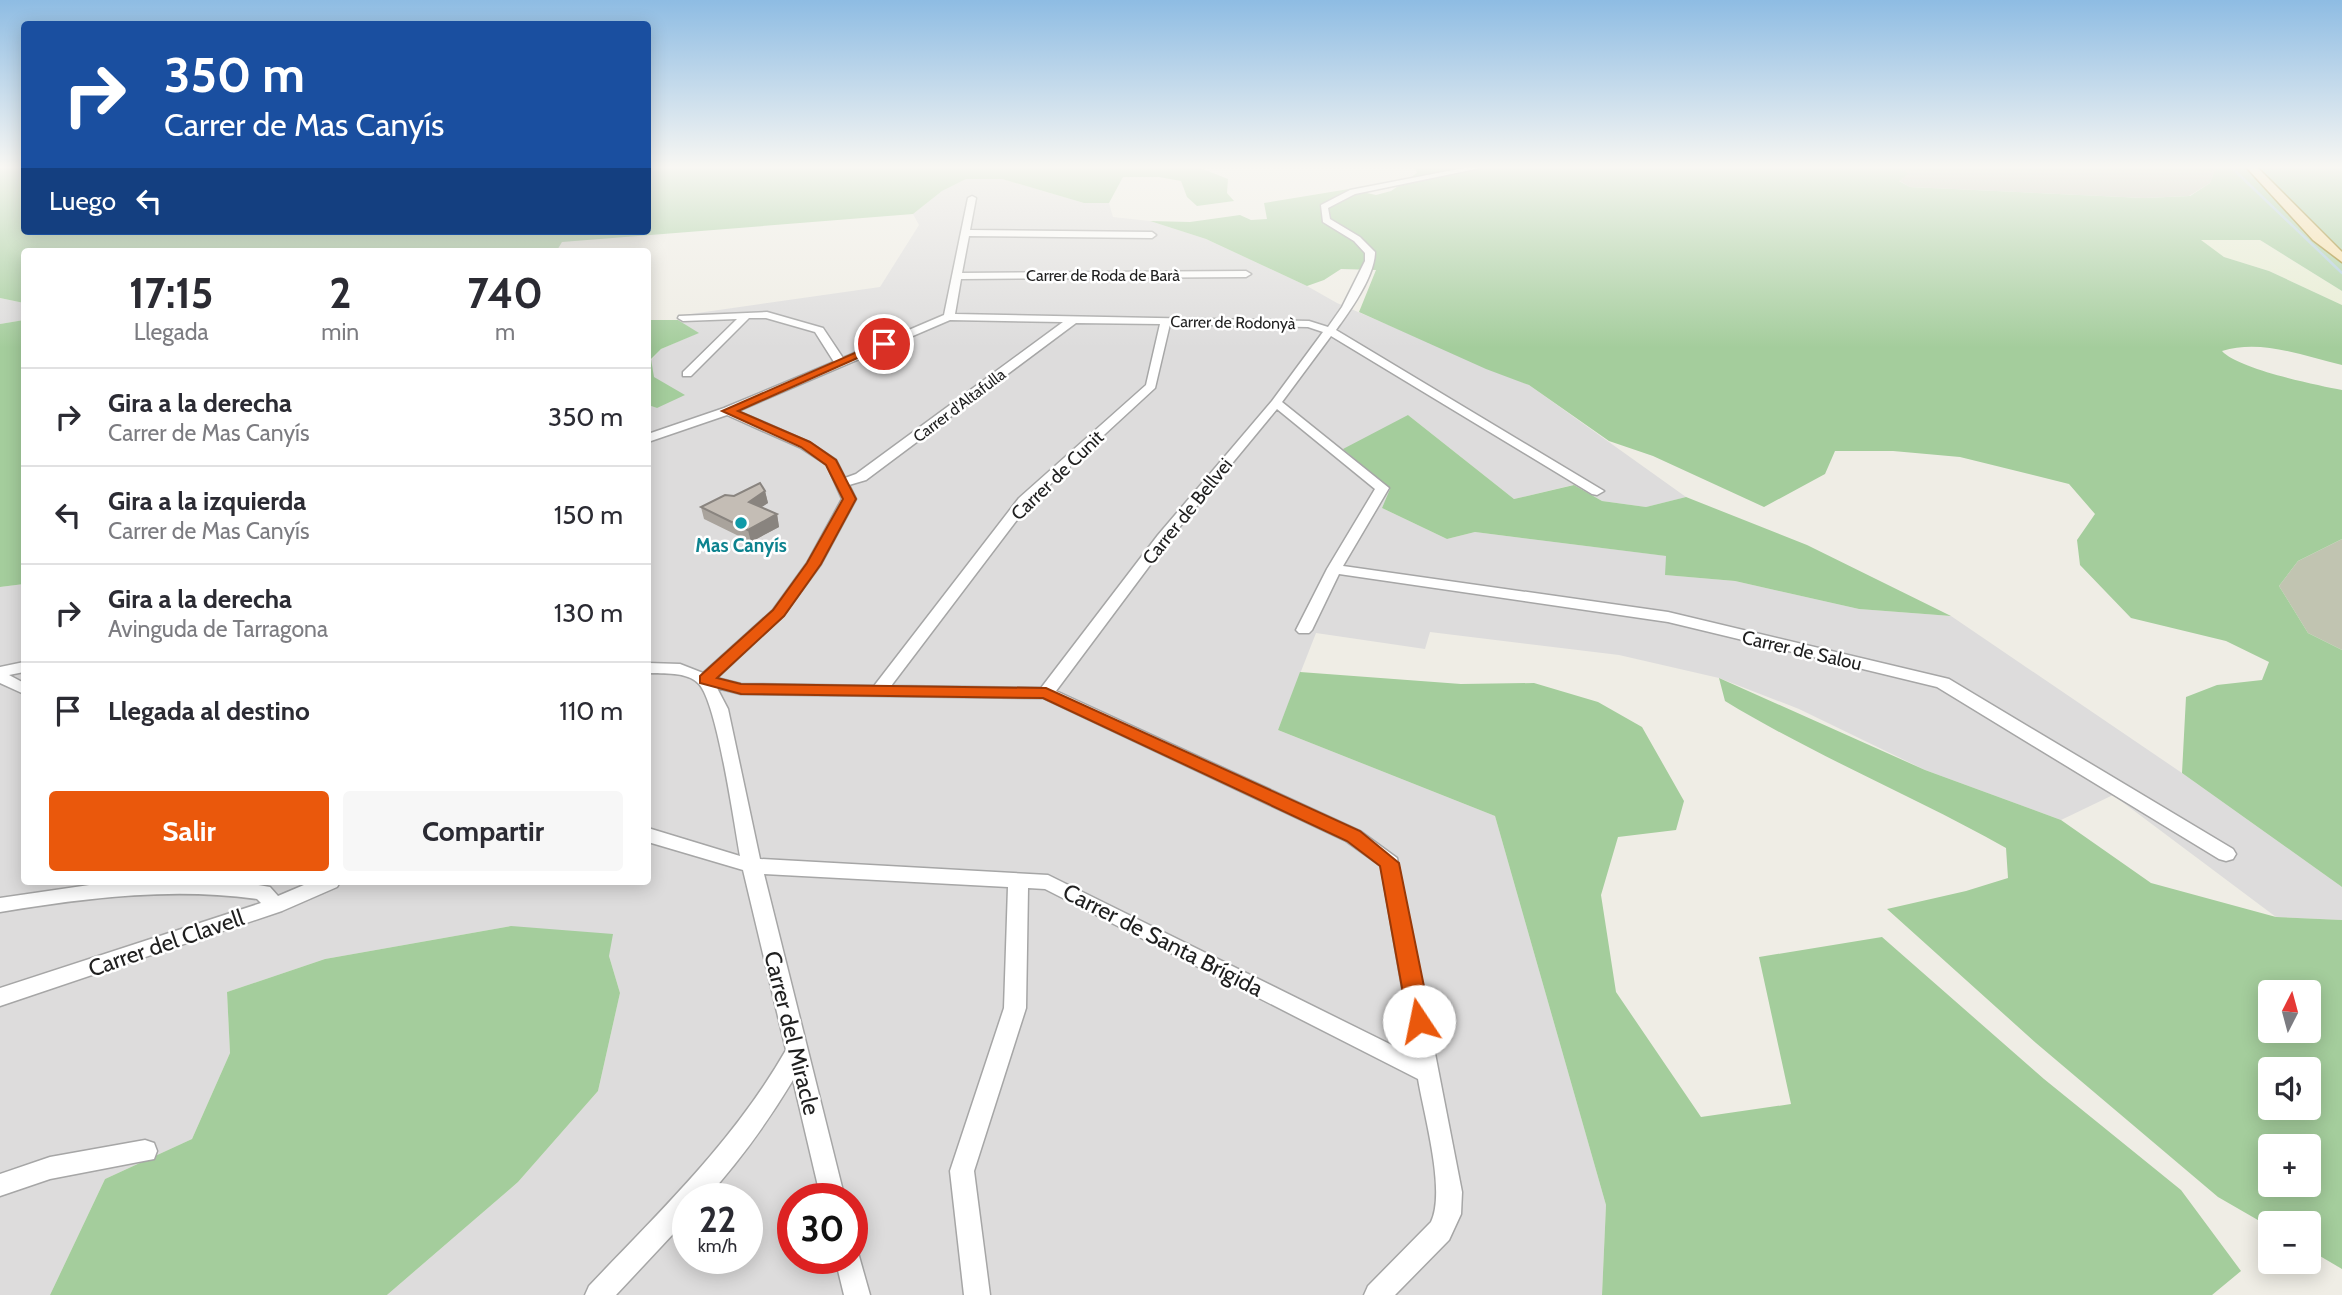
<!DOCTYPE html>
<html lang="es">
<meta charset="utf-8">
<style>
:root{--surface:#fff;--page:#f7f7f7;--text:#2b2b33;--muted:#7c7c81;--line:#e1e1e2;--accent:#ea580c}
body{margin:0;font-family:Cabin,sans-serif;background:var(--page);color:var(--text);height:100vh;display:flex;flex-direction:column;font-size:26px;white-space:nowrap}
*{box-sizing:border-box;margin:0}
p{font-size:23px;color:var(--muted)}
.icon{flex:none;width:38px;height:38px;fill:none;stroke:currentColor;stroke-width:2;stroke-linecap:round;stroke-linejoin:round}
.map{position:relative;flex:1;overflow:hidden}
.panel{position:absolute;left:21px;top:248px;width:630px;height:637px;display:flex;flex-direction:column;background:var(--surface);border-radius:7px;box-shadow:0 4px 18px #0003}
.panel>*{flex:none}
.guide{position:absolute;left:21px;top:21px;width:630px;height:214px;border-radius:7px;box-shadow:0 4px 18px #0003;background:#1a4fa0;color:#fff;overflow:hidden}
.needle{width:46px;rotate:6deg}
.buttons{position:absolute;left:2258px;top:980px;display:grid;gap:14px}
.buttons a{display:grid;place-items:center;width:63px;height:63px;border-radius:7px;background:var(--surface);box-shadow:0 4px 18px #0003;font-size:35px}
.speed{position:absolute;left:672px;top:1183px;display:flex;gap:14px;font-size:35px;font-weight:700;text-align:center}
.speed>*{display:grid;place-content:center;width:91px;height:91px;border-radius:50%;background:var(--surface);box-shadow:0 4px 18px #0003;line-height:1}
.speed small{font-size:18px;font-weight:400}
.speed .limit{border:10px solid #d22;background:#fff;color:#111}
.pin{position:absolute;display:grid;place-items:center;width:60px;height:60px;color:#fff;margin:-30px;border:4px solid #fff;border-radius:50%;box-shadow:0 2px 7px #0007}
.me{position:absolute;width:77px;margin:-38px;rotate:349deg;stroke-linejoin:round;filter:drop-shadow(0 0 5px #0008)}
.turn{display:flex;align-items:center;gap:24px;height:147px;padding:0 28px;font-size:32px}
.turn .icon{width:91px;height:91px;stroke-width:2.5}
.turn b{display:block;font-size:49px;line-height:60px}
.then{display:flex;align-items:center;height:66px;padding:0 28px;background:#0003;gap:14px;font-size:26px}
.eta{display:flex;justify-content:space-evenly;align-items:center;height:119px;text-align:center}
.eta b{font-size:42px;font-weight:700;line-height:49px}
.cta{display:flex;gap:14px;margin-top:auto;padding:14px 28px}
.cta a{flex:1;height:80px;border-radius:7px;background:var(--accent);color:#fff;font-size:28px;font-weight:700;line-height:80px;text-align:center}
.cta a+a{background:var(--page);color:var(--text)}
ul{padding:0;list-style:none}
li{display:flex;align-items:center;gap:21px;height:98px;padding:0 28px;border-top:2px solid var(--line)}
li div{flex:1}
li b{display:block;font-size:26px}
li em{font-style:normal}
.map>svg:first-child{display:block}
.residential{fill:#dddcdc;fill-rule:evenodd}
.construction{fill:#c1c4b1}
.farmland{fill:#e7edd2}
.forest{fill:#a4cd9c;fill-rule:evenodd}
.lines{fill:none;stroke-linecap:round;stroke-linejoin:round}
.stream{stroke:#a8c9db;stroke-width:2.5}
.minor-casing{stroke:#a6a6a6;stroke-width:3}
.major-casing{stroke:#947806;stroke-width:3}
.minor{fill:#fff;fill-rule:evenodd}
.major{fill:#f8dea1;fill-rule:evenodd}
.wall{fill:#a9a39c}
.shaded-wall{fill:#89847f}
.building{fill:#c4bdb5;stroke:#89847f;stroke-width:2}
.route{fill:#ea580c;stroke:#983908;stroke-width:2}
.culture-dot{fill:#0f9aa8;stroke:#fff;stroke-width:2.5}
.labels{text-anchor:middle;stroke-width:5;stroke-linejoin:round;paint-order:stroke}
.far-street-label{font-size:16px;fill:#1f1f1f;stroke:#fff}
.street-label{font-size:19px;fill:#1f1f1f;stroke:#fff}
.culture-label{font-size:19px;font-weight:bold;fill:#0d838f;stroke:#fff}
.near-street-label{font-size:23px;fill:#1f1f1f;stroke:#fff}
</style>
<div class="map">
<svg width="2342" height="1295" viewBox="0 0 2342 1295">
<rect width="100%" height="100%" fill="#efede5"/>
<path class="residential" d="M966,179h36l82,24h25l4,14 37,4 56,18 101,47 30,17 192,82 157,112 -40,10 -44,-6 -29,-16 -59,14 -106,-84 -17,74 -9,19 65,31 28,-7 192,24 -1,19 69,6 124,28 92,7 231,157 160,114v33l-66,-3 -163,-122 -52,25 -136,-50 -126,-61 -80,-31 -100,-23 -189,-23 -5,17 -109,-16 -38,97 217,86 111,389 -4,90h-1215l131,-113 80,-91 22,-98 -11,-37 -98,-30 -186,33 -98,33 3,61 -38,86 -87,40 -55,116h-50v-708l24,-3v298h624v-477l9,3 -6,-48 10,-11 37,-16 -20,-13 6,-5 196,-28 39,-62 -6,-11 29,-23zM688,1199h59v59h-59zM793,1199h59v59h-59z
M0,298l24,5v17l-24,4z"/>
<path class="construction" d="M1902,167h314l-6,16 -21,13 -45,2 -234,-11 -12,-7 9,-6z
M2342,539v111l-34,-17 -29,-47 19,-25z"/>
<path class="farmland" d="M2199,240h61l82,51v14l-73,-34 -45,-14z"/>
<path class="forest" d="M0,167h24v64h624v-64h550l30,12 -1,14 7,8 -37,5 -10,-9 -6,-16 -22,-4h-36l-14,26h-25l-82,-24h-36l-24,12 -29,23 -351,28 -6,10h-532v51l-24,-5z
M1415,167h487l6,7 -9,7 11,6 234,11 46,-2 20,-13 6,-16h126v124l-82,-51h-59l23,17 45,14 73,34v60c-39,-9 -80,-26 -120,-14 16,18 94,34 120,39v149l-44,22 -19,25 29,47 34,17v237l-160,-114 4,-76 31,-12 45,-5 7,-18 -43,-21 -95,-23 -51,-53 -3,-25 18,-26 -26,-30 -109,-27 -67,-6h-58l-10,23 -61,33 -111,-51 -44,-15 -80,-56 -43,-16 -127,-57 17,-42 -35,-1 -17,11 -17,6 -101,-47 -56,-18 40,1 50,-7 11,5 16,-1 -3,-16 85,-14 27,6 15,-4 26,-18z
M24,320v264l-24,3v-263z
M648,320h30l21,13 -38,16 -10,10 3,18 31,18 -28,13 -9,-3z
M1408,415l106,84 60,-14 28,16 44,6 40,-10 121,48 144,71 -92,-7 -124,-28 -70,-6 1,-19 -191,-24 -28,7 -65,-31 8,-19 -47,-40z
M1300,672l161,12 73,-1 64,19 44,25 42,74 -8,29 -58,7 -17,58 15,97 85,125 90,-13 -32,-147 123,-20 162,142 137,111 60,81 -29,24h-610l4,-90 -111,-389 -217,-86z
M1719,678l206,92 136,50 90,63 125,34 66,3v349l-34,-20v-26h-38v4l-52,-30 -182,-154 -149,-134 79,-18 42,-13 -2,-30c-92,-52 -191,-92 -281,-147zM2308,992v39h-38v-39zM2308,1069v39h-38v-39zM2308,1146v39h-38v-39z
M511,926l102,8 -4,22 11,37 -22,98 -80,91 -131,113h-337l55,-116 87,-40 38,-86 -3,-61 98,-33z"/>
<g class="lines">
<path class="stream" d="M2231,167l111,106"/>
<defs>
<path id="minor" d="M1469,167h16l-130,27 -27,14 2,11 30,18 15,15c0,24 -25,59 -39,78l268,161 -7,4 -5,-1 -261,-158 -49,66 107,86 -46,78 325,46 281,67 284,170 3,5 -3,5 -7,2 -7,-2 -282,-172 -269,-65 -329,-48 -27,56 -3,3h-10l-3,-3 31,-61 48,-80 -98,-80 -109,132 -112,150 304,140 37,27 65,334 -1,22 -12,26 -54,55h-31l4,-9 63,-64c15,-31 -7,-107 -13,-143l-373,-190 -17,-1 -2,120 -52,163 16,124h-26l-14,-124 54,-163 4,-121 -244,-13 81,325h-24l-28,-119c-26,43 -54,82 -88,119h-17v19l-72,77h-31l4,-9c71,-75 145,-145 197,-236l-43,-180 -95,-28v-14l92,28c-6,-33 -23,-153 -41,-172 -12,-13 -36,-10 -51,-11v-10l32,1 23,9 70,-63 34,-47 35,-64 -15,-34 -26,-17 -74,-33 -79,27v-8l76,-26 110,-46 -19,-30 -49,-14h-17l-58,58h-8v-4l54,-53 -54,2 -5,-3 1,-2 88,-4 56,16 20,30 101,-43 24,-117 4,-2 4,2 -6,32 182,2 4,3 -4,3 -183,-2 -7,37 284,-2 5,3 -5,3 -285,2 -6,35 354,7 19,6 14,-20 23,-46v-8l-11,-12 -31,-19 -2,-17 29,-15zM950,320l113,2 -207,152 -11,4 -9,-18 -27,-18 -71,-31zM1076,323l84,1 -14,61 -127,113 -145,188 -133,-2 -24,-6 66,-62 38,-52 35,-65 -7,-14 17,-5zM1170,324l138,3 15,5 -51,69 -114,134 -117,153 -150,-2 138,-182 126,-116zM717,688l24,6 302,4 303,143 35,25 33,190 -366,-181 -288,-16 -32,-150z
M24,662v10l-15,3 15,8v11l-24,-11v-16z
M110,882h132l28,5 8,9 33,-14h29l-3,5 -55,24 -282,95v-18l261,-85 -4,-4c-87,-12 -171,-1 -257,13v-14z
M145,1140l9,3 3,8 -3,8 -104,20 -50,17v-22l50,-17z
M852,1247l5,2 13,46h-26l-9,-37h17z"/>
<path id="major" d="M2246,167h11l85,85v10l-29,-22z"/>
</defs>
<use href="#minor" class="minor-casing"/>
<use href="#major" class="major-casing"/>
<use href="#minor" class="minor"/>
<use href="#major" class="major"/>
</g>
<path class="wall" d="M765,491l3,12 -7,4 16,7 2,13 -28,15 -47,-23 -3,-12 33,-11z"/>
<path class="shaded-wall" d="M765,491l3,12 -17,11 -2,-12z
M777,514l2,13 -28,15 -3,-12z"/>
<path class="building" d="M760,483l5,8 -16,11 28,12 -29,16 -47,-23 24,-12 9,1z"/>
<linearGradient id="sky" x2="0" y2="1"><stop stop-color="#8ebce3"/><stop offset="0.48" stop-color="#f8f7f3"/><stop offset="1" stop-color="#f8f7f3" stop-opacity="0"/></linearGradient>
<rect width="2342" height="348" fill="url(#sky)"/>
<path class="route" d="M880,342l9,2 -151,67 72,31 26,18 20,39 -35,65 -37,52 -67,62 24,6 305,4 314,143 39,32 32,158 -4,7 -8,3 -7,-3 -4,-7 -28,-155 -33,-25 -304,-143 -302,-4 -41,-11v-7l73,-66 34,-47 36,-64 -17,-34 -25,-18 -79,-36z"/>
<circle class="culture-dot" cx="741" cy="523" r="7"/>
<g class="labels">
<g class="far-street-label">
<text x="1103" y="281">Carrer de Roda de Barà</text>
<text transform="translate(1233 322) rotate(1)" y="6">Carrer de Rodonyà</text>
<text transform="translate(959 405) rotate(-37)" y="6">Carrer d'Altafulla</text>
</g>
<g class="street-label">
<text transform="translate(1057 475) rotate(-44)" y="7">Carrer de Cunit</text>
<text transform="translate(1187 511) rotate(-51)" y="7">Carrer de Bellvei</text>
<text transform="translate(1802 650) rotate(13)" y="7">Carrer de Salou</text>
</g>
<g class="culture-label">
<text x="741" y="552">Mas Canyís</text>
</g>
<g class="near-street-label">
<text transform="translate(1163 940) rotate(27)" y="8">Carrer de Santa Brígida</text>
<text transform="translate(166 943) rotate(-19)" y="8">Carrer del Clavell</text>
<text transform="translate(792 1033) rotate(76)" y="8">Carrer del Miracle</text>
</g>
</g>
</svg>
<div class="buttons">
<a><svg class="needle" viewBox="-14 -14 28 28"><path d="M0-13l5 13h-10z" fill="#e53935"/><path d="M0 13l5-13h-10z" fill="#7c7c81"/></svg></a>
<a><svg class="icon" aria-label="sound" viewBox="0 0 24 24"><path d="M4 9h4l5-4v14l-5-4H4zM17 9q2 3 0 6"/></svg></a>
<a>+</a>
<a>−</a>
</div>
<div class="speed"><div>22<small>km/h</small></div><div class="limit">30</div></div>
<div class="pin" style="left:884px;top:344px;background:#d93025"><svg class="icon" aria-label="arrive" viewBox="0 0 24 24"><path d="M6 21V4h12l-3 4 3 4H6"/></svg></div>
<svg class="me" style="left:1419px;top:1021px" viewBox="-20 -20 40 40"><circle r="19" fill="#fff"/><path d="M0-13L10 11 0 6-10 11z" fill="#ea580c"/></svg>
<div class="guide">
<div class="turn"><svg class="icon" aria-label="right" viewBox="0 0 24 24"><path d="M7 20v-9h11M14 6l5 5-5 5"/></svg><div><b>350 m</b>Carrer de Mas Canyís</div></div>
<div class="then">Luego<svg class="icon" aria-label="left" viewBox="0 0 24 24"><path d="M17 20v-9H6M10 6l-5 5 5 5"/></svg></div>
</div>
<section class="panel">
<div class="eta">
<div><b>17:15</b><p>Llegada</p></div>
<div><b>2</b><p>min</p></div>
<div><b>740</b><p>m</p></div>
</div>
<ul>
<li><svg class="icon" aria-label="right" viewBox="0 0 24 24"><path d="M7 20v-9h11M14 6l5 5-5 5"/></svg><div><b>Gira a la derecha</b><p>Carrer de Mas Canyís</p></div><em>350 m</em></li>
<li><svg class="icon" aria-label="left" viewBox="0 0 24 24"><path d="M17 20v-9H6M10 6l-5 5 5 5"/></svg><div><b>Gira a la izquierda</b><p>Carrer de Mas Canyís</p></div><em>150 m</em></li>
<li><svg class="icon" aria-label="right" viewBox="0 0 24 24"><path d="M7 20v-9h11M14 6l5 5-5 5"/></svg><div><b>Gira a la derecha</b><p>Avinguda de Tarragona</p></div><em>130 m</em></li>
<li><svg class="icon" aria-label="arrive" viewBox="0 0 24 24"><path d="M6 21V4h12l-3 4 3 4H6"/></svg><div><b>Llegada al destino</b></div><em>110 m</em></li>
</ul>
<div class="cta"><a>Salir</a><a>Compartir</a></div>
</section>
</div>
